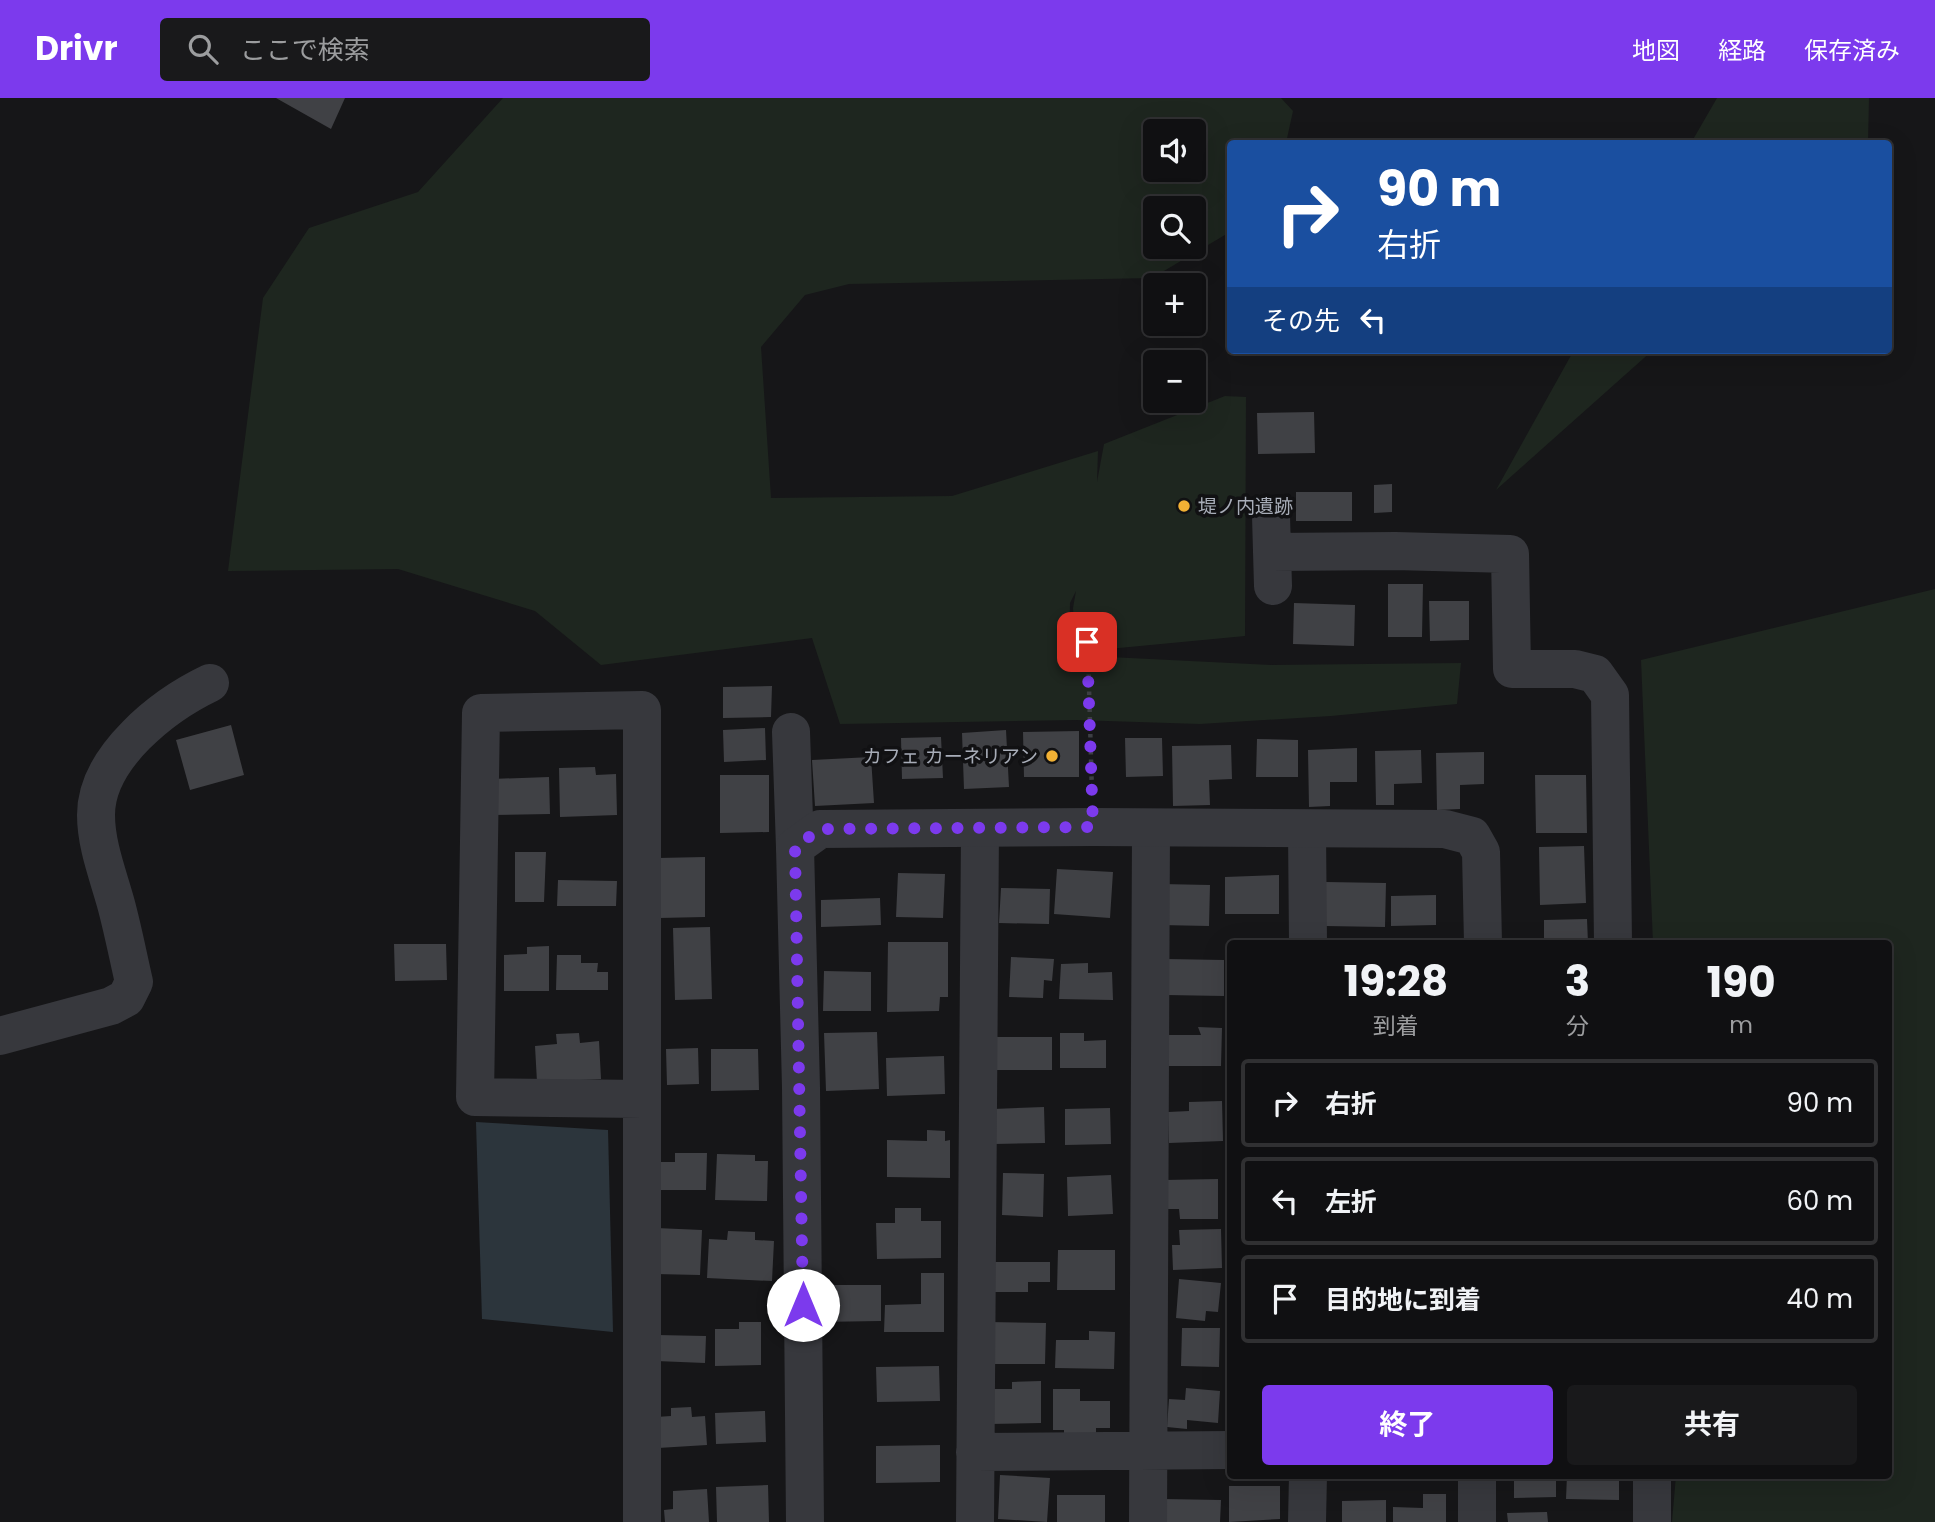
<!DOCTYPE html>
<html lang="ja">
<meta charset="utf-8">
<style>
:root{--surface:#101012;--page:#19191b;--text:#f1f3f6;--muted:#9c9d9f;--line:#303032;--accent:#7c3aed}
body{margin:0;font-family:Poppins,"Noto Sans JP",sans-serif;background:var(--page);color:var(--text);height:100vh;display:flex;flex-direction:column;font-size:26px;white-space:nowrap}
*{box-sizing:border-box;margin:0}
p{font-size:23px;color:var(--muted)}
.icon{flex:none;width:38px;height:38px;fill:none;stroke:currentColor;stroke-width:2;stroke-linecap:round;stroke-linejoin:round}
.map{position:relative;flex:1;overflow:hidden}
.panel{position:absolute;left:1227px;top:842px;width:665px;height:539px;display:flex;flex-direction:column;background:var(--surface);border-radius:7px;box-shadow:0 7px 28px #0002,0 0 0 2px var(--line)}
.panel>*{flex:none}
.guide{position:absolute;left:1227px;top:42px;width:665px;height:214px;border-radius:7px;box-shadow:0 7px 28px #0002,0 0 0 2px var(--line);background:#1a4fa0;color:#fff;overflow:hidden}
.controls{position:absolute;left:1143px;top:21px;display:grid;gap:14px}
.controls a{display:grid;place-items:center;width:63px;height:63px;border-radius:7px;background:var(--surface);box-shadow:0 7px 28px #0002,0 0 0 2px var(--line);font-size:35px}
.pin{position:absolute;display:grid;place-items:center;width:60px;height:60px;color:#fff;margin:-30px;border-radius:14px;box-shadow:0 4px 10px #0006}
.me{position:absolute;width:77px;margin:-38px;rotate:0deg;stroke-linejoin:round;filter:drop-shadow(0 0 5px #0008)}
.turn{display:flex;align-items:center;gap:24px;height:147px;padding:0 35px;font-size:32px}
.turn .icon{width:91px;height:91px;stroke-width:2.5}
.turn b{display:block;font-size:49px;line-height:60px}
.then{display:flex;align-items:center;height:66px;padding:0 35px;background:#0003;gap:14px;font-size:26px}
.eta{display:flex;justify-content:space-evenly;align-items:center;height:119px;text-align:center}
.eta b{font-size:42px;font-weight:700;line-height:49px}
.cta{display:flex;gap:14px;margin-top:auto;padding:14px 35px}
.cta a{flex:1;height:80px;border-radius:7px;background:var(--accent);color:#fff;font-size:28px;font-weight:700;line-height:80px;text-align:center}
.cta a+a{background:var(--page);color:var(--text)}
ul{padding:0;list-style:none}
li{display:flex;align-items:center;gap:21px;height:88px;margin:0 14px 10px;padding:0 21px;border:4px solid var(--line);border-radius:7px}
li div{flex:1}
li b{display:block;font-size:26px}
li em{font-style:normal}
header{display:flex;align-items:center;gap:42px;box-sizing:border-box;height:98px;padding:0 35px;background:var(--accent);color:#fff}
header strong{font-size:33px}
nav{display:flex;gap:38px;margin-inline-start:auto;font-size:24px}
.search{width:490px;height:63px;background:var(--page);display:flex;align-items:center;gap:18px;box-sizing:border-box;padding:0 24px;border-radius:7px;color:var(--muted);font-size:26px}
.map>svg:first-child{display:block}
.green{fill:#1e261f;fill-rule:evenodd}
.water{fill:#2c353c}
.building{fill:#404145}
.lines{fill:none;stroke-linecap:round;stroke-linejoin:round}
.path{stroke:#3d3f44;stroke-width:4.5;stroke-dasharray:3.5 5;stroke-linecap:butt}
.minor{stroke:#37383d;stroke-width:38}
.tertiary{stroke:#37383d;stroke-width:38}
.route{stroke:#7c3aed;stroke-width:12;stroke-dasharray:0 21.6}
.poi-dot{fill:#f2b134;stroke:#111113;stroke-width:2.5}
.labels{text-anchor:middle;stroke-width:7;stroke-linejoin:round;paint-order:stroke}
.poi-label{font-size:19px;fill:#a8adb8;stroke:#111113;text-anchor:start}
</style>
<header>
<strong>Drivr</strong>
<div class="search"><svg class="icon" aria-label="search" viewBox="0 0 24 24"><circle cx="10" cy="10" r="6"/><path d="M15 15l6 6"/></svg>ここで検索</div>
<nav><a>地図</a><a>経路</a><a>保存済み</a></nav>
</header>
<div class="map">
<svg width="1935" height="1424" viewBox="0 0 1935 1424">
<rect width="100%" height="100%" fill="#161618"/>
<path class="green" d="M503,0h778l12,13 -7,32 -56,1v88l-78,46 -303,6 -44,11 -44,52 10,151 181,-2 146,-45 -1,31 7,-38 121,-48 21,1 -1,239 -168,16 -4,-44 3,-17 -6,12 -1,52 202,10 190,-2 -4,41 -126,12 -131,8 -124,-4 -236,4 -28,-86 -211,27 -66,-54 -137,-42 -170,2 35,-273 46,-70 109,-36zM1155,33h39v39h-39zM1155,110h39v39h-39z
M1717,0h152l-1,45h-177z
M1574,252h79l-157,140z
M1935,491v933h-263l4,-47h212v-532h-235l-12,-283z"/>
<path class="water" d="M476,1024l132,8 5,202 -131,-13z"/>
<path class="building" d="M276,0h69l-14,31z
M1314,314l1,41 -57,1 -1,-41z
M1392,386v28l-18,1v-28z
M1296,394h56v29h-56z
M1388,486h35l-1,53h-34z
M1429,503h40v39l-39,1z
M1294,505l61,2 -1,41 -61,-2z
M772,588l-1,31 -48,1v-31z
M231,627l13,50 -54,15 -14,-50z
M765,630l1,32 -42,2 -1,-32z
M1006,632l3,57 -45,2 -2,-56z
M1079,633v46h-55l-1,-45z
M941,639l2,41 -41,1 -1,-41z
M1125,640h37l1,38 -37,1z
M1257,641l41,1v37h-42z
M1231,647l1,34 -23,1 1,25 -37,1 -1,-60z
M1357,650v34h-27v24l-21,1 -1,-57z
M1421,652l1,33 -28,1v21h-18l-1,-54z
M1484,654v32l-24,1v24l-23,1 -1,-57z
M871,659l3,46 -59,3 -3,-46z
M595,669l1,8 20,-1 1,41 -57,2 -1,-49z
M720,677h49v57l-49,1z
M1535,677h51l1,58h-51z
M549,679l1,37 -58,1v-36z
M1584,748l2,57 -46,2 -1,-58z
M515,754h31l-2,50h-29z
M705,759v60l-46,1 -1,-60z
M1057,771l56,3 -3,46 -56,-4z
M898,775l47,1 -2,44 -47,-1z
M1279,777v39h-54v-37z
M558,782l59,1 -1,25h-59z
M1326,784l60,1 -1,44 -60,-1z
M1161,786l49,1 -1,41 -49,-1z
M1001,790l49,1 -1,35 -50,-1z
M1436,797v30l-45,1v-30z
M880,800l1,27 -60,2v-27z
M1587,821l1,24h-44v-23z
M710,829l2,72 -37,1 -2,-72z
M888,844h60v55h-8l-1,14 -52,1z
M394,846h52l1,36 -52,1z
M549,848v45h-45v-36l23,-1v-7z
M557,857h24v8h17l-1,9h11v18h-52z
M1011,859l43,2 -2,22 -8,-1 -1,18 -34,-1z
M1166,861l58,1v36l-58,-1z
M1088,865v10l24,-1 1,28 -54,-1 2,-35z
M824,873l47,1v39h-48z
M1198,929l24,1 -1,38h-56v-31h36z
M877,934l2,57 -53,2 -2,-58z
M579,935l1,10 19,-2 2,38 -64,3 -2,-36 22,-2 -1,-10z
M1060,935h24v8l22,-1v28h-46z
M990,939h62v33h-62z
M698,950l1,36 -32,1 -1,-36z
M711,951h47l1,41 -48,1z
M944,958l1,38 -58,2 -1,-38z
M1222,1003l1,40 -54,2 -1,-31 21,-1v-9z
M1044,1009l1,36 -51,1 -1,-35z
M1110,1010l1,36 -46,1v-36z
M927,1032l18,1v10l5,-1v38l-63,-1v-37l40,1z
M675,1055h32l-1,37h-47v-28h16z
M717,1056l38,1v6h13l-1,40 -52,-1z
M1003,1075l41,1 -1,43 -41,-2z
M1111,1077l2,39 -45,2 -1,-39z
M1218,1081v40h-38l-1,-10h-15v-29z
M895,1110h26v13h20v37l-64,1 -1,-36h19z
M656,1130l46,2 -2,45 -45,-1z
M1221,1131l1,39 -49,2 -1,-25h8l-1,-15z
M728,1133l27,1v8l19,1 -2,40 -65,-3 2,-39 18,1z
M1058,1152h57v40h-58z
M1228,1157h2v37h-4z
M991,1164h59v20h-22v10h-37z
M921,1175h23v59h-60l1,-27 36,-1z
M1179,1181l42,4 -3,29 -12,-1 -1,10 -29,-3z
M818,1187h63v36l-63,1z
M739,1224h22v43l-46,1v-37h24z
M987,1224l59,1 -1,41h-59z
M1182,1230h38l-1,39 -38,-1z
M1089,1233l26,1 -1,37 -59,-1 1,-28h33z
M657,1237l49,1 -1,27 -49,-2z
M939,1268l1,35 -63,1 -1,-35z
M1041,1283v42l-53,1 -1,-35h25v-7z
M1186,1290l34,3 -2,32 -31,-3v9l-20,-2 2,-28 16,1z
M1053,1291h27v12h30v27h-14v12h-32v-10h-11z
M1227,1303h3v39h-3z
M691,1309l1,10 13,-1 2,29 -49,3 -2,-31 15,-1v-8z
M765,1313l1,31 -50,2 -1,-31z
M940,1347v37l-64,1v-37z
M1000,1377l50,3 -3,44 -49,-3z
M1514,1377h42v22l-42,1z
M1567,1377h52v25l-53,-1z
M768,1387l1,37h-52l-1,-35z
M1229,1388h51v33l-51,3z
M707,1391l2,33h-44l-1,-12 9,-1v-18z
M1423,1396h23v28h-53v-15l30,1z
M1057,1397h48v27h-48z
M1163,1401l58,1 -1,22h-57z
M1386,1402v22h-44v-21z
M1547,1414l1,10h-40l-1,-9z"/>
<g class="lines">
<path class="path" d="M1087,517l5,179"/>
<path class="minor" d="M1271,418l2,70
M1272,454l123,-1 115,3 2,115h63l20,5 15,21 3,248
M791,634l4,115
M1307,732l1,113
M0,938l111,-30 15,-8 8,-16c-6,-26 -11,-52 -18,-78 -8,-29 -20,-59 -20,-89 0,-58 68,-110 114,-132
M642,1001l-167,-2 6,-384 161,-3v812
M975,1354l255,-2
M1477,1377v47
M975,1424l5,-694
M1148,1424l3,-693
M1307,1424l1,-47
M1652,1424v-47"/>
<path class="tertiary" d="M805,1424l-4,-434 -6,-241 25,-18 273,-2 352,2 27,7 9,16 2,91"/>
</g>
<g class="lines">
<path class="route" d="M803,1207l-8,-458 25,-18 273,-2 -6,-185"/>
</g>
<g class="poi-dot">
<circle cx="1184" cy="408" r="7"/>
<circle cx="1052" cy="658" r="7"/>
</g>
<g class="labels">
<g class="poi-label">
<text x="1198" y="415">堤ノ内遺跡</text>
<text x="1038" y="665" text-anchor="end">カフェ カーネリアン</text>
</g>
</g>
</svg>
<div class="controls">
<a><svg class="icon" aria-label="sound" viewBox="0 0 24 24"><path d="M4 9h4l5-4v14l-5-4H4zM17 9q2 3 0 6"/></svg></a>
<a><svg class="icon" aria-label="search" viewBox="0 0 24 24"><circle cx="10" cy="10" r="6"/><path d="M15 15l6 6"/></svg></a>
<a>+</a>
<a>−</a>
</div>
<div class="pin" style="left:1087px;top:544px;background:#d93025"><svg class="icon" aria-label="arrive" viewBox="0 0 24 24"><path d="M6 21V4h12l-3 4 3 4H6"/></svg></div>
<svg class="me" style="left:803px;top:1207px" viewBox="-20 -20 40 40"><circle r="19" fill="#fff"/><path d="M0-13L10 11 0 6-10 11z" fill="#7c3aed"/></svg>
<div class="guide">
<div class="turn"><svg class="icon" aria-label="right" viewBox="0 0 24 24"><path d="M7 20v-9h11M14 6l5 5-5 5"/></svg><div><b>90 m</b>右折</div></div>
<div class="then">その先<svg class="icon" aria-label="left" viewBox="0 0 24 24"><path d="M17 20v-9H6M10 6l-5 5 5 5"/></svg></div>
</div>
<section class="panel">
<div class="eta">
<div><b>19:28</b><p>到着</p></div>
<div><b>3</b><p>分</p></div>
<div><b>190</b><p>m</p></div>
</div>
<ul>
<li><svg class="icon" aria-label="right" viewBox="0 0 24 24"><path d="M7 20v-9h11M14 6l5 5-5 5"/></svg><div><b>右折</b></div><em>90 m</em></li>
<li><svg class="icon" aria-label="left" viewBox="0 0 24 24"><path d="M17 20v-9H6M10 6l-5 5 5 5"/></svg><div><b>左折</b></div><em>60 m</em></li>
<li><svg class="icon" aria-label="arrive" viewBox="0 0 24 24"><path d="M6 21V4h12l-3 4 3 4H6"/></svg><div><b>目的地に到着</b></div><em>40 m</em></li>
</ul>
<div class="cta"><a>終了</a><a>共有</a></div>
</section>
</div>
